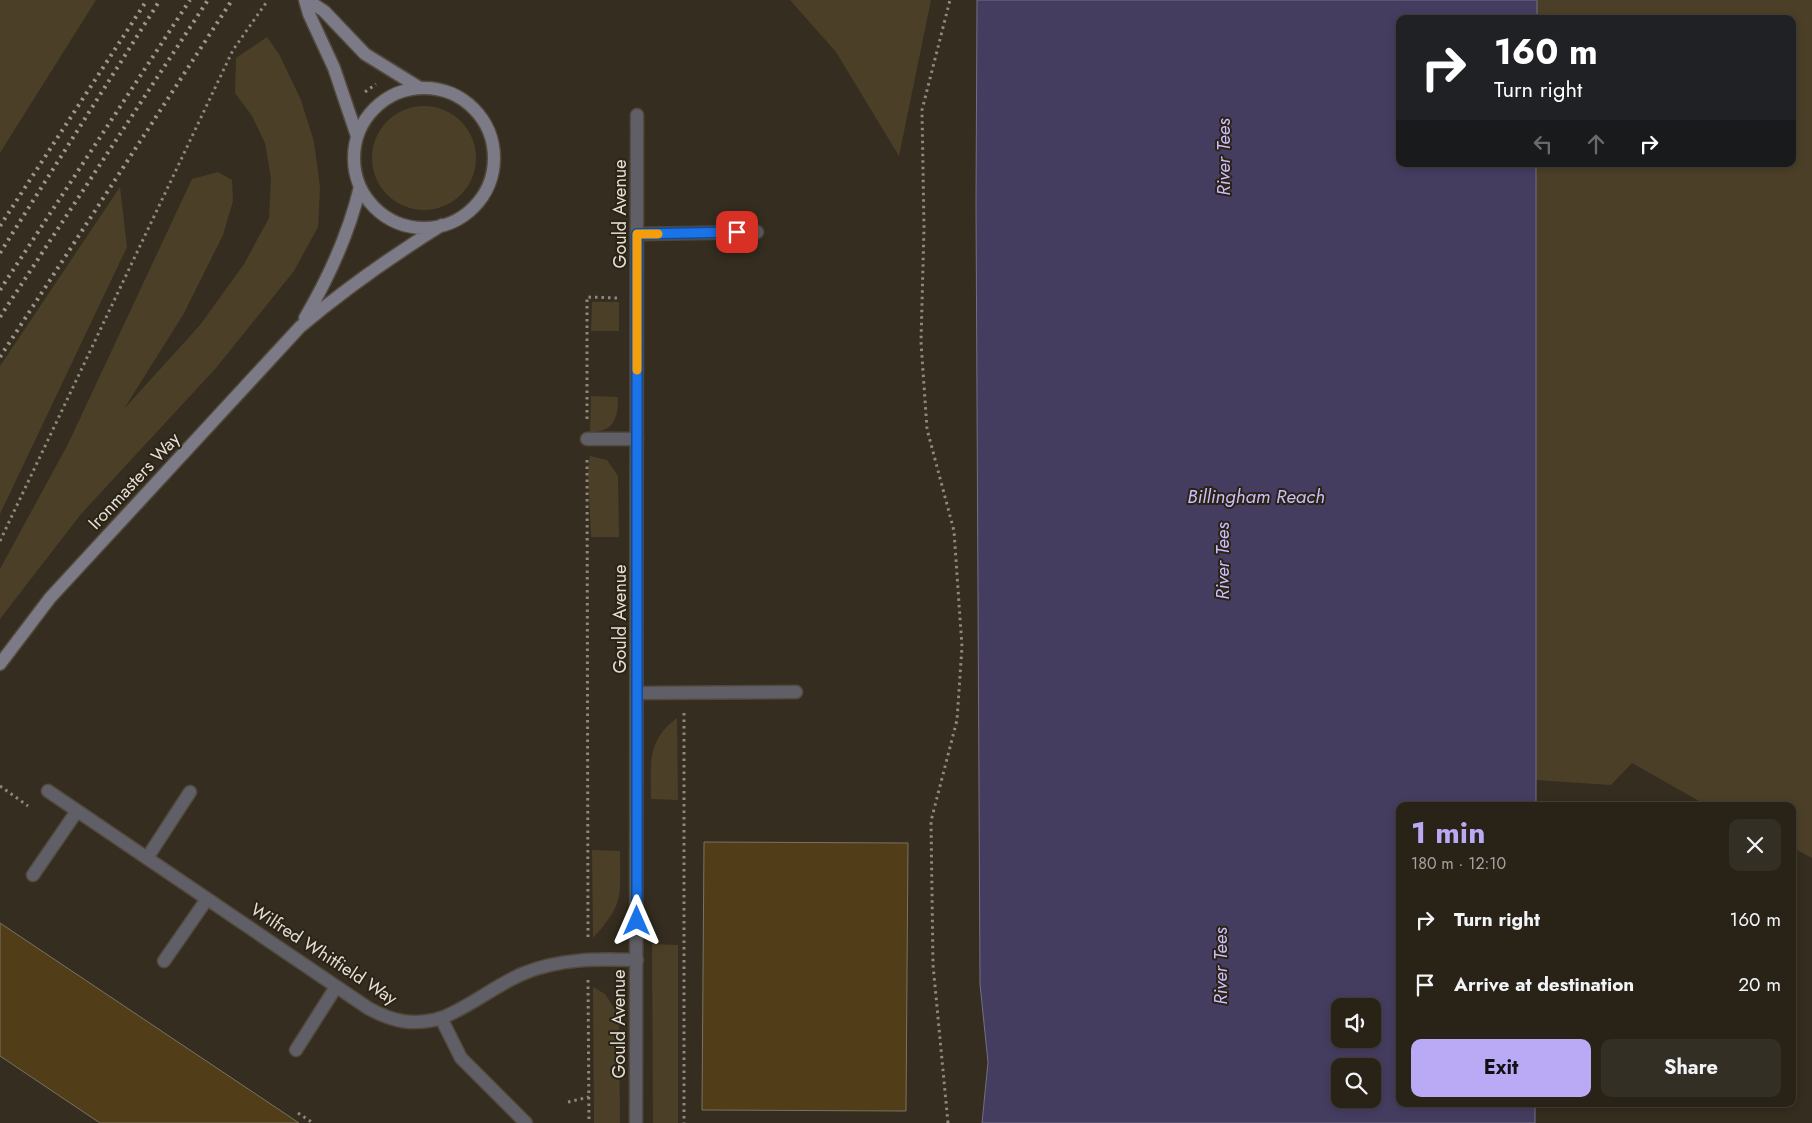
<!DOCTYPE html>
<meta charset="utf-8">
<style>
:root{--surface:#282217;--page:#342f24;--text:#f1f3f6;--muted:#a5a4a1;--line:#443f36;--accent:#baaaf6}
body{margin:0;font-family:Jost,sans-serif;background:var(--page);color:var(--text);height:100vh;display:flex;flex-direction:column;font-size:19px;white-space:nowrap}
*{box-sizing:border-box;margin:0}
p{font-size:16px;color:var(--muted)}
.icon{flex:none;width:28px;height:28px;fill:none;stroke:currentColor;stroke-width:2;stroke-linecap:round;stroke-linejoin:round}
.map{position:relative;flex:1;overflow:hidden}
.details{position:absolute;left:1396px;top:802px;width:400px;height:305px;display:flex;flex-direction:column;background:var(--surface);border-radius:10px;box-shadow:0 2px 8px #0003,0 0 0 1px var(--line)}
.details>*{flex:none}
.guide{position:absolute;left:1396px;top:15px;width:400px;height:152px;border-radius:10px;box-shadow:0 2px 8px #0003,0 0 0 1px var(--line);background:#202124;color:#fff;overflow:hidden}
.fabs{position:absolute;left:1331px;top:998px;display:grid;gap:10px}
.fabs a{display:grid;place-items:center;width:50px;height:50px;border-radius:10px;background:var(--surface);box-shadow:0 2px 8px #0003,0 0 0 1px var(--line);font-size:25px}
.pin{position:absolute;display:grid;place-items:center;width:42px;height:42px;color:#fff;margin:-21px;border-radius:10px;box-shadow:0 2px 8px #0006}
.me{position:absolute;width:55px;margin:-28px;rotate:0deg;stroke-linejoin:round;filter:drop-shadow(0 0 4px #0008)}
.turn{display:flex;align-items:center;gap:18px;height:105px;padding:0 15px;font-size:22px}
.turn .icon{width:65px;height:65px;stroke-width:2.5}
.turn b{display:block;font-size:35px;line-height:42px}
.lanes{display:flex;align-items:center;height:48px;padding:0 15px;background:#0003;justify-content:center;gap:25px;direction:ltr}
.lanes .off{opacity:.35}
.round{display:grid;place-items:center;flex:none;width:52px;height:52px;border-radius:10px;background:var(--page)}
.overview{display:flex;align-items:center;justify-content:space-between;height:85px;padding:0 15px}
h1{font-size:30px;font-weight:700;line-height:38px;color:var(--accent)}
.action{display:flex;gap:10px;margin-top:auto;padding:10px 15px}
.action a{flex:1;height:58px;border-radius:10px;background:var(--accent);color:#111;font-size:20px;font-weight:700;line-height:58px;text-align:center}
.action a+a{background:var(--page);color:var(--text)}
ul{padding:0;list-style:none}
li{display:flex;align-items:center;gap:15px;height:65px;padding:0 15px}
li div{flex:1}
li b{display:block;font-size:19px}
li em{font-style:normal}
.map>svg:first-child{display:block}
.green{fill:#4b3f28}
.water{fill:#453d60;stroke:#746e83;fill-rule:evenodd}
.building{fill:#513e18;stroke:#7b7262}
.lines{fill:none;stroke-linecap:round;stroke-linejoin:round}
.lane-casing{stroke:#51493c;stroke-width:15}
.street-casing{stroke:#51493c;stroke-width:15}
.secondary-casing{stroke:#51493c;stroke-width:15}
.path{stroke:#8e887d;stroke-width:3;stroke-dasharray:2.5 4;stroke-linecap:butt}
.lane{stroke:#605f67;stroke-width:12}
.street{stroke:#605f67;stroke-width:12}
.secondary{stroke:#7c7a86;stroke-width:12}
.rail{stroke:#9c968b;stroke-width:4;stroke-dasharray:2.5 5;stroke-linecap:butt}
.route-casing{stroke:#114b97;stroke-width:12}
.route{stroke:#1a73e8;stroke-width:9}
.slow{stroke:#f59e0b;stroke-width:9}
.labels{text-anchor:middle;stroke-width:4;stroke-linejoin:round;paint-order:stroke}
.street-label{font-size:18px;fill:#e3dfd6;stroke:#2b2315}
.water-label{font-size:19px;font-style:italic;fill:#cbbeff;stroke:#2b2315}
</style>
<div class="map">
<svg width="1812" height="1123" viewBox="0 0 1812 1123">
<rect width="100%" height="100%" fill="#352d1f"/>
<path class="green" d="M0,0h96l-96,153z
M790,0h141l-32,156 -63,-104z
M1537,0h275v858l-19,-10 -1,-42h-84l-76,-43 -21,22 -75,-5v-616h256v-145h-255z
M267,37l12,17 22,46 13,42 6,45 -2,40 -24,44 -78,97 -135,146 -81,105v-50l68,-125 124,-265 26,-7 14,8 1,21 -10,34 -40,80 -59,94 76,-84 44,-61 25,-46 2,-39 -6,-36 -13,-27 -17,-23 1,-35z
M372 158a52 52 0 1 1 104 0a52 52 0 1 1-104 0Z
M120,187l7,60 -127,267v-148z
M592,302h27v29h-28z
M591,396l27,1c0,20 -3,35 -28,35z
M590,456l17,4 11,16 1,61h-28l-3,-66z
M677,718l1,82 -27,-1c0,-34 -5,-58 26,-81z
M592,850l28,1c0,45 5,52 -27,87z
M652,944l26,1v178h-25z
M593,987l12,7 14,22 1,107h-26z"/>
<path class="water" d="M977,0h560v19h-137v145h136v642h-136v298h135v19h-553l6,-61 -8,-78 -4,-780zM1340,1006h32v33h-32zM1340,1066h32v33h-32z"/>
<path class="building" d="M704,842l204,1 -2,268 -204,-1z
M0,923l299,200h-199l-100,-67z"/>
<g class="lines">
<defs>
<path id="lane" d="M637,234l120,-2
M587,439h50
M637,693l159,-1
M147,858l43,-66
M33,875l44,-64
M164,961l43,-62
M441,1018l20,40 65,65
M296,1050l40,-63"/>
<path id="street" d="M48,791l320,217c25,14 46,18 73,10 29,-11 53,-32 81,-44 38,-16 75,-15 115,-14
M636,1123l1,-1008"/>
<path id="secondary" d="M305,0l4,14 25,54 23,68
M307,0l17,11 41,43 55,34
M354 158a70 70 0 1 1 140 0a70 70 0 1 1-140 0Z
M305,318c24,-41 44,-85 55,-131
M0,664l50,-66 250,-271c45,-38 92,-71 142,-102"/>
</defs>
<use href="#lane" class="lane-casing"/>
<use href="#street" class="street-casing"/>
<use href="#secondary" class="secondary-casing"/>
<path class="path" d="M365,92l11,-8
M587,419v-122l30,1
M587,460l1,479
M0,541l233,-491 35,-50
M684,713v410
M0,786l28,20
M588,980l1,143
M568,1102l21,-5
M298,1113l15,10
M948,1123l-15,-158 -2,-144 26,-101 5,-73 -8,-116 -27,-102 -6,-87 3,-114 -2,-118 28,-110"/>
<use href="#lane" class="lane"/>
<use href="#street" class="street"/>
<use href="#secondary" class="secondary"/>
<path class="rail" d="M0,226l147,-226
M0,253l160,-253
M0,290l190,-290
M0,317l208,-317
M0,357l232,-357"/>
</g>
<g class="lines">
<defs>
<path id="route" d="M637,921v-687l100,-2"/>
</defs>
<use href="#route" class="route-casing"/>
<use href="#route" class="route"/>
<path class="slow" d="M637,370v-136h21"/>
</g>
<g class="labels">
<g class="street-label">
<text transform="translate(620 214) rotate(-90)" y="6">Gould Avenue</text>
<text transform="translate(134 481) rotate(-47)" y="6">Ironmasters Way</text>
<text transform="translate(620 619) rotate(-90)" y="6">Gould Avenue</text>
<text transform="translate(324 954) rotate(33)" y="6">Wilfred Whitfield Way</text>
<text transform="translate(619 1024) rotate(-90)" y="6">Gould Avenue</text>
</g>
<g class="water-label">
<text transform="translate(1223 157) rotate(-90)" y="7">River Tees</text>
<text x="1256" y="503">Billingham Reach</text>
<text transform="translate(1222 561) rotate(-90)" y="7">River Tees</text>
<text transform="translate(1220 966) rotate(-90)" y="7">River Tees</text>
</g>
</g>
</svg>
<div class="fabs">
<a><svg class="icon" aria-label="sound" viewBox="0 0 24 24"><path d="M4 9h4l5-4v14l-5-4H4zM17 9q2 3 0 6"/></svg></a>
<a><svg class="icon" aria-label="search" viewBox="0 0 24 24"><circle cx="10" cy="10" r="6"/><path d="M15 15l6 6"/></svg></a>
</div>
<div class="pin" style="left:737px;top:232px;background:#d93025"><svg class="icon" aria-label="arrive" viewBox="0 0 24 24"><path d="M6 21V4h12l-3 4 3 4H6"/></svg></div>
<svg class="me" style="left:637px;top:921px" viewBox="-20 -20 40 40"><path d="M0-17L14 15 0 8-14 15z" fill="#1a73e8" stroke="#fff" stroke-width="4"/></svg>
<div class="guide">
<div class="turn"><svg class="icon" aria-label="right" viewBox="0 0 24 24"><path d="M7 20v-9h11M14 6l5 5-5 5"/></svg><div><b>160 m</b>Turn right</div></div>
<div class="lanes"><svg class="icon off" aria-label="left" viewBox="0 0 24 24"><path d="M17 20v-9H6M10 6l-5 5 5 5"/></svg><svg class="icon off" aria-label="ahead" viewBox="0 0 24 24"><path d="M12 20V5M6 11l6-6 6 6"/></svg><svg class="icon" aria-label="right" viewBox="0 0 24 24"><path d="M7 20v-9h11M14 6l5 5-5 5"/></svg></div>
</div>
<section class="details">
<div class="overview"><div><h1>1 min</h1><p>180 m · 12:10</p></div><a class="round"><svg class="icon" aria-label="close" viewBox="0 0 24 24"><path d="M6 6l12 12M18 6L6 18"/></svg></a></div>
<ul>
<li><svg class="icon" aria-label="right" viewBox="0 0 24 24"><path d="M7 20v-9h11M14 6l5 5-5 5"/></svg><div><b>Turn right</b></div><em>160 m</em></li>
<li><svg class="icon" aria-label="arrive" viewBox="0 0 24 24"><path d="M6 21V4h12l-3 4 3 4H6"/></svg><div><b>Arrive at destination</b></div><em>20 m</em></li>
</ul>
<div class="action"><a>Exit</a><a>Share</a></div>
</section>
</div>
